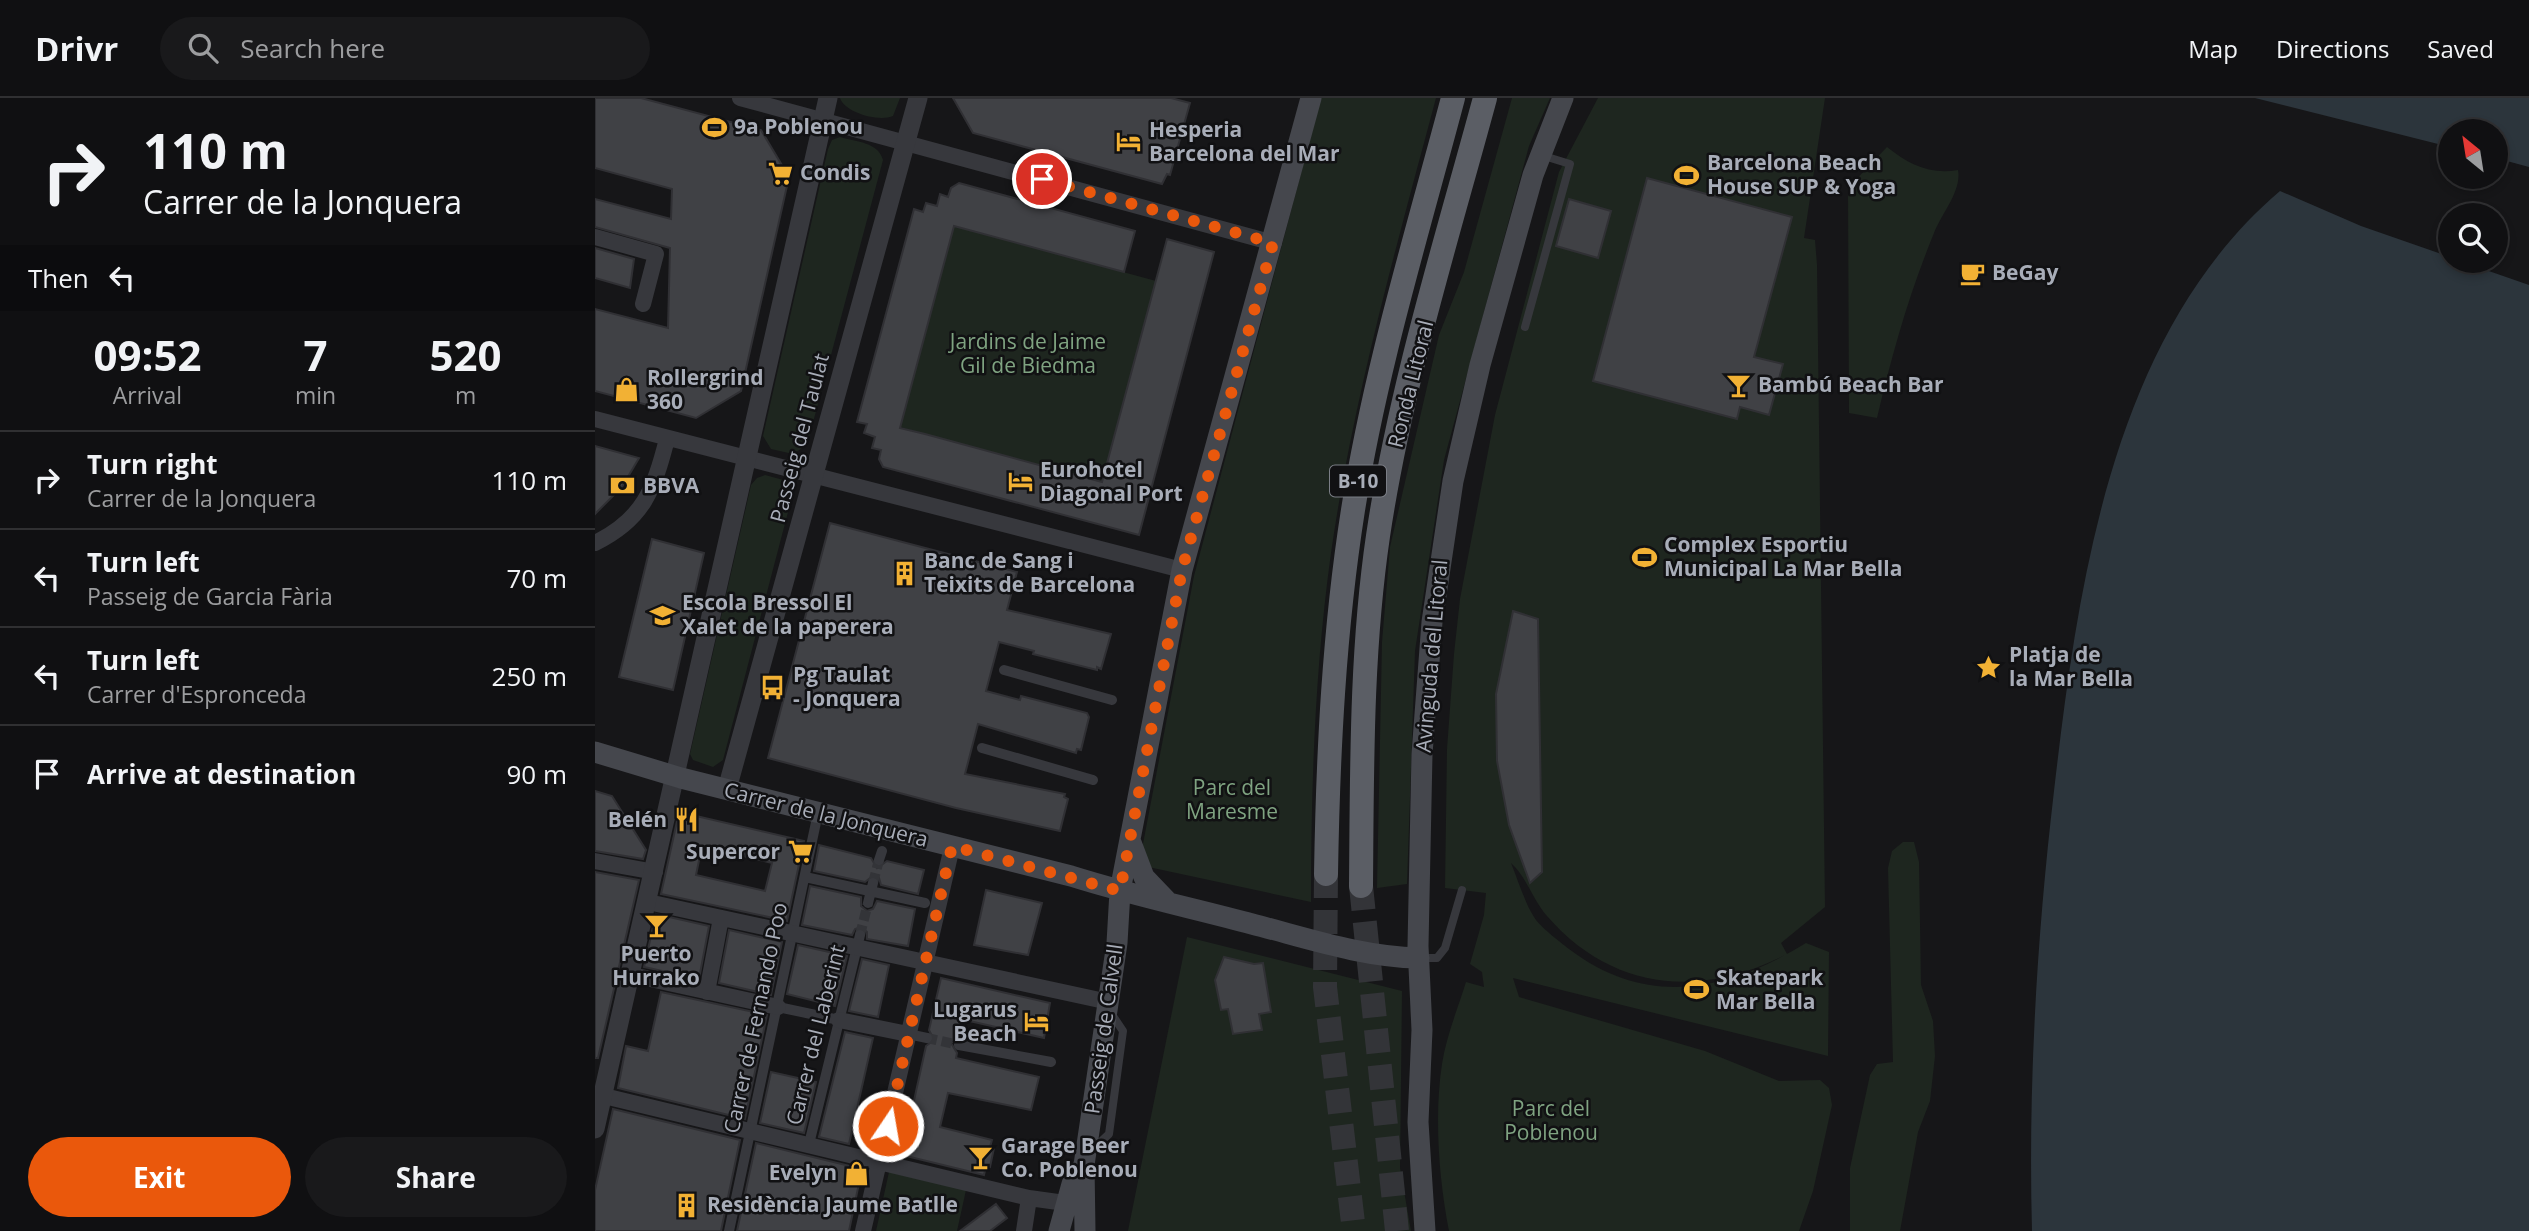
<!DOCTYPE html>
<meta charset="utf-8">
<style>
:root{--surface:#101012;--page:#19191b;--text:#f1f3f6;--muted:#9c9d9f;--line:#303032;--accent:#ea580c}
body{margin:0;font-family:"Open Sans",sans-serif;background:var(--page);color:var(--text);height:100vh;display:flex;flex-direction:column;font-size:26px;white-space:nowrap}
*{box-sizing:border-box;margin:0}
p{font-size:23px;color:var(--muted)}
.icon{flex:none;width:38px;height:38px;fill:none;stroke:currentColor;stroke-width:2;stroke-linecap:round;stroke-linejoin:round}
.map{position:relative;flex:1;overflow:hidden}
.drawer{display:flex;flex-direction:column;background:var(--surface);width:595px}
.drawer>*{flex:none}
.banner{background:#101012;color:var(--text);overflow:hidden}
.needle{width:46px;rotate:330deg}
.controls{position:absolute;left:1843px;top:21px;display:grid;gap:14px}
.controls a{display:grid;place-items:center;width:70px;height:70px;border-radius:50%;background:var(--surface);box-shadow:0 4px 10px #0003,0 0 0 2px var(--line);font-size:35px}
.pin{position:absolute;display:grid;place-items:center;width:60px;height:60px;color:#fff;margin:-30px;border:4px solid #fff;border-radius:50%;box-shadow:0 2px 7px #0007}
.me{position:absolute;width:77px;margin:-38px;rotate:12deg;stroke-linejoin:round;filter:drop-shadow(0 0 5px #0008)}
.turn{display:flex;align-items:center;gap:24px;height:147px;padding:0 28px;font-size:32px}
.turn .icon{width:91px;height:91px;stroke-width:2.5}
.turn b{display:block;font-size:49px;line-height:60px}
.then{display:flex;align-items:center;height:66px;padding:0 28px;background:#0003;gap:14px;font-size:26px}
.eta{display:flex;justify-content:space-evenly;align-items:center;height:119px;text-align:center}
.eta b{font-size:42px;font-weight:700;line-height:49px}
.button{display:flex;gap:14px;margin-top:auto;padding:14px 28px}
.button a{flex:1;height:80px;border-radius:42px;background:var(--accent);color:#fff;font-size:28px;font-weight:700;line-height:80px;text-align:center}
.button a+a{background:var(--page);color:var(--text)}
ul{padding:0;list-style:none}
li{display:flex;align-items:center;gap:21px;height:98px;padding:0 28px;border-top:2px solid var(--line)}
li div{flex:1}
li b{display:block;font-size:26px}
li em{font-style:normal}
header{display:flex;align-items:center;gap:42px;box-sizing:border-box;height:98px;padding:0 35px;background:var(--surface);border-bottom:2px solid var(--line)}
header strong{font-size:33px}
nav{display:flex;gap:38px;margin-inline-start:auto;font-size:24px}
.search{width:490px;height:63px;background:var(--page);display:flex;align-items:center;gap:18px;box-sizing:border-box;padding:0 24px;border-radius:38px;color:var(--muted);font-size:26px}
main{display:flex;flex:1;min-height:0}
.map>svg:first-child{display:block}
.green{fill:#1e261f}
.water{fill:#2c353c}
.building{fill:#404145;stroke:#303034;stroke-width:2;fill-rule:evenodd}
.lines{fill:none;stroke-linecap:round;stroke-linejoin:round}
.pedestrian-tunnel{stroke:#333438;stroke-width:10;stroke-dasharray:10 5;stroke-linecap:butt}
.trunk-tunnel{stroke:#333438;stroke-width:24;stroke-dasharray:24 12;stroke-linecap:butt}
.service{stroke:#37383d;stroke-width:8}
.pedestrian{stroke:#37383d;stroke-width:10}
.minor{stroke:#37383d;stroke-width:16}
.tertiary{stroke:#37383d;stroke-width:19}
.secondary{stroke:#45474d;stroke-width:21}
.trunk{stroke:#5b5e65;stroke-width:24}
.route{stroke:#ea580c;stroke-width:12;stroke-dasharray:0 21.6}
.labels{text-anchor:middle;stroke-width:5;stroke-linejoin:round;paint-order:stroke}
.shield{fill:#111113;stroke:#7b7e86;stroke-width:2}
.shield-label{font-size:19px;font-weight:bold;fill:#a8adb8}
.poi-label{font-size:21px;font-weight:bold;fill:#a8adb8;stroke:#111113;text-anchor:start}
.park-label{font-size:21px;fill:#7fa381;stroke:#111113}
.street-label{font-size:21px;fill:#a8adb8;stroke:#111113}
</style>
<header>
<strong>Drivr</strong>
<div class="search"><svg class="icon" aria-label="search" viewBox="0 0 24 24"><circle cx="10" cy="10" r="6"/><path d="M15 15l6 6"/></svg>Search here</div>
<nav><a>Map</a><a>Directions</a><a>Saved</a></nav>
</header>
<main>
<section class="drawer">
<div class="banner">
<div class="turn"><svg class="icon" aria-label="right" viewBox="0 0 24 24"><path d="M7 20v-9h11M14 6l5 5-5 5"/></svg><div><b>110 m</b>Carrer de la Jonquera</div></div>
<div class="then">Then<svg class="icon" aria-label="left" viewBox="0 0 24 24"><path d="M17 20v-9H6M10 6l-5 5 5 5"/></svg></div>
</div>
<div class="eta">
<div><b>09:52</b><p>Arrival</p></div>
<div><b>7</b><p>min</p></div>
<div><b>520</b><p>m</p></div>
</div>
<ul>
<li><svg class="icon" aria-label="right" viewBox="0 0 24 24"><path d="M7 20v-9h11M14 6l5 5-5 5"/></svg><div><b>Turn right</b><p>Carrer de la Jonquera</p></div><em>110 m</em></li>
<li><svg class="icon" aria-label="left" viewBox="0 0 24 24"><path d="M17 20v-9H6M10 6l-5 5 5 5"/></svg><div><b>Turn left</b><p>Passeig de Garcia Fària</p></div><em>70 m</em></li>
<li><svg class="icon" aria-label="left" viewBox="0 0 24 24"><path d="M17 20v-9H6M10 6l-5 5 5 5"/></svg><div><b>Turn left</b><p>Carrer d'Espronceda</p></div><em>250 m</em></li>
<li><svg class="icon" aria-label="arrive" viewBox="0 0 24 24"><path d="M6 21V4h12l-3 4 3 4H6"/></svg><div><b>Arrive at destination</b></div><em>90 m</em></li>
</ul>
<div class="button"><a>Exit</a><a>Share</a></div>
</section>
<div class="map">
<svg width="1934" height="1133" viewBox="0 0 1934 1133">
<rect width="100%" height="100%" fill="#161618"/>
<path class="green" d="M245,0h60l-7,18c-14,6 -48,-3 -53,-18z
M726,0h115c-40,150 -83,301 -105,455 -16,115 -20,232 -20,349l-172,-37 55,-289z
M917,0h38l-21,48 -85,314 -29,191 -8,233 -30,4 5,-246 8,-95 49,-212 25,-63z
M1003,0h227l-21,140 11,2 2,25 8,642 -44,36 6,11c-86,45 -175,37 -240,-38 -14,-16 -21,-40 -36,-53 7,17 13,38 23,54 6,10 25,24 35,32 79,60 159,42 237,-6l23,9 -1,104 -315,-78 6,19 186,54 74,30 41,-1 9,8 3,17 -19,86 -14,40h-350c-10,-52 -15,-114 -7,-167 4,-27 16,-56 24,-82l18,5 -2,-15 -12,-8 14,-49 2,-22 -41,-5 2,-139 7,-95 6,-55 35,-184 64,-243z
M245,39c17,5 38,5 43,23l-76,285 -14,9 -22,-5 -8,-13 65,-287 4,-9z
M1292,49c21,17 43,28 71,23 4,21 -17,44 -24,63 -25,61 -42,121 -57,185l-28,-5 -1,-225z
M359,128l202,55 -54,201 -202,-55z
M170,377l22,6 6,12 -70,267 -10,7 -20,-7 -3,-6 61,-269 6,-7z
M1308,744h11l5,20 2,123 12,36 2,35 -5,45 -12,31 -18,99h-50v-63l20,-93 7,-11 16,-2 -5,-194 4,-17z
M592,839l215,54 -2,177 11,63h-283z
M294,1074l77,18 -9,41h-81z"/>
<path class="water" d="M1660,0h274v69l-33,-9 -1,-27h-45v16z
M1685,93l81,35 89,31v4h10l69,24v946h-497c-4,-146 5,-295 22,-440 24,-207 58,-457 226,-600z"/>
<path class="building" d="M0,0h46l120,32 28,47 -48,214 -45,27 -101,-27v-82l73,19 2,-80 -75,-21v-28l76,20 1,-30 -77,-21z
M358,0h218l19,5 -20,72 -3,-1 -5,10 -189,-51z
M1052,80l145,39 -38,140 29,7 -14,51 -29,-8 -3,12 -144,-38z
M364,85l176,48 -11,41 -170,-46 -54,202 25,6 177,48 65,-243 47,13 -75,283 -256,-68 -4,-8 2,-9 -9,-2 3,-11 -11,-4 3,-9 -10,-2 57,-213 9,3 3,-9 11,3 3,-12 8,3 3,-9z
M974,101l42,12 -13,47 -42,-12z
M0,150l39,11 -4,29 -35,-10z
M0,348l44,12 -17,29 -27,27z
M235,425l187,49 -10,38 104,24 -10,35 -4,-2v3l-64,-16 1,-3 -35,-9 -13,49 34,9 1,-4 66,17 2,4 -8,33 -4,-1 -1,4 -98,-29 -13,50 100,20 -1,3 4,2 -8,32 -104,-23 -188,-50z
M57,441l52,14 -31,137 -54,-13z
M918,513l25,8 4,253 -12,11 -21,-58 -12,-64 -1,-67z
M0,693l17,5 34,54 -3,9 -48,-8z
M84,714l125,29 -17,80 -126,-27zM107,748l70,17 -7,28 -69,-16z
M224,747l52,13 6,10 10,-7 37,9 -6,24 -37,-9 -2,-7 -5,-3 -9,7 -51,-11z
M0,774l44,8 -41,178h-3z
M215,788l51,11v9l6,5 6,-2 4,-8 38,8 -7,37 -41,-7v-7l-6,-5 -6,2 -3,6 -50,-10z
M391,792l56,13 -14,52 -54,-10z
M61,816l53,12 -10,53 -55,-12z
M134,832l53,12 -11,53 -52,-12z
M203,847l49,11 -12,50 -48,-12z
M629,859l30,7 9,-1 8,49 -12,2 3,16 -29,4 -5,-25 -7,1 -6,-30z
M267,861l27,6 -11,52 -29,-6z
M346,880l109,25 -6,35 -79,-18 -4,17 -10,6 6,10 -1,5 83,19 -8,33 -83,-17 -8,34 52,13 -2,7 4,1 -4,19 -4,-1 -2,9 -82,-20 24,-109 8,-6 -5,-10z
M66,894l106,23 -22,104 -127,-31 8,-42 22,5z
M250,934l28,6 -24,106 -30,-7z
M176,974l45,10 -12,51 -44,-10z
M18,1011l127,31 -19,91h-126v-41z
M161,1045l106,26 -13,62h-112z
M401,1106l11,14 -17,13h-30z"/>
<g class="lines">
<path class="pedestrian-tunnel" d="M278,785l6,-23
M265,837l8,-32
M332,940l32,7"/>
<path class="trunk-tunnel" d="M731,776l-1,113 29,244
M766,788l36,345"/>
<path class="service" d="M930,229l45,-163 -26,-8
M827,860h15l8,-10 17,-58
M495,1054l19,-18 14,-103 -12,-18"/>
<path class="pedestrian" d="M409,572l108,30
M387,650l111,32
M284,762l3,-9
M210,779l120,26
M273,805l5,-20
M183,909l61,13
M313,936l19,4
M364,947l92,17
M214,1046l51,-209
M134,1133l89,-418"/>
<path class="minor" d="M145,0l534,145
M0,139l61,17 -13,50
M0,321l587,151
M0,445c49,-24 59,-54 72,-104
M0,763l60,11
M53,804l461,100
M37,877l146,32
M112,894l14,-74
M244,922l69,14
M9,998l425,102 36,5
M268,1133l89,-384
M429,1133l5,-33"/>
<path class="tertiary" d="M132,691l191,-691
M0,1031l233,-1031"/>
<path class="secondary" d="M0,654l86,26 390,98c60,19 121,32 181,48 55,14 110,33 167,34
M535,742l14,37 22,23
M464,1133l13,-47 12,-19
M490,1133l-1,-66 33,-222 3,-52 62,-321 129,-472
M830,1133l-7,-109 4,-92 -4,-84 4,-192 10,-132 21,-141 27,-116 53,-190 30,-77"/>
<path class="trunk" d="M731,776c2,-122 8,-243 27,-364 22,-140 64,-276 100,-412
M766,788c1,-118 0,-234 17,-350 22,-148 68,-294 107,-438"/>
</g>
<g class="lines">
<path class="route" d="M293,1028l64,-280 168,45 62,-321 91,-327 -231,-64"/>
</g>
<defs>
<symbol id="stadium-bare" viewBox="-9 -9 18 18"><path d="M0-5a6.5 5 0 1 0 0 10a6.5 5 0 1 0 0-10ZM-3.5-1.8h7v3.6h-7Z" fill="#f2b134" stroke="#111113" stroke-width="2.5" paint-order="stroke"/></symbol>
<symbol id="hotel-bare" viewBox="-9 -9 18 18"><path d="M-6-4.5h1.5V1H6V5H4.5V3h-9V5H-6ZM-4 0a1.8 1.8 0 1 1 3.6 0ZM.5 0V-2.5h3Q6-2.5 6 0Z" fill="#f2b134" stroke="#111113" stroke-width="2.5" paint-order="stroke"/></symbol>
<symbol id="supermarket-bare" viewBox="-9 -9 18 18"><path d="M-6-5.5h2.5l.6 2H6L4.5 2H-2.5L-4.4-4H-6ZM-1.5 3.2a1.3 1.3 0 1 0 .1 0ZM3 3.2a1.3 1.3 0 1 0 .1 0Z" fill="#f2b134" stroke="#111113" stroke-width="2.5" paint-order="stroke"/></symbol>
<symbol id="cafe-bare" viewBox="-9 -9 18 18"><path d="M-5.5-4.5H6V0H3Q3 3.5 0 3.5H-2.5Q-5.5 3.5-5.5 0ZM3-3.2v2h1.7v-2ZM-6 4.5H4V6H-6Z" fill="#f2b134" stroke="#111113" stroke-width="2.5" paint-order="stroke"/></symbol>
<symbol id="bar-bare" viewBox="-9 -9 18 18"><path d="M-6-5H6L.8 .8V4.5H3.5V6h-7V4.5H-.8V.8Z" fill="#f2b134" stroke="#111113" stroke-width="2.5" paint-order="stroke"/></symbol>
<symbol id="shop-bare" viewBox="-9 -9 18 18"><path d="M-5-2.5h2.3a2.7 3.5 0 0 1 5.4 0H5L5.5 6h-11ZM-1.5-2.5h3a1.5 2.3 0 0 0-3 0Z" fill="#f2b134" stroke="#111113" stroke-width="2.5" paint-order="stroke"/></symbol>
<symbol id="bank-bare" viewBox="-9 -9 18 18"><path d="M-6-4H6V4H-6ZM0-2.3a2.3 2.3 0 1 0 0 4.6a2.3 2.3 0 1 0 0-4.6Z" fill="#f2b134" stroke="#111113" stroke-width="2.5" paint-order="stroke"/></symbol>
<symbol id="building-bare" viewBox="-9 -9 18 18"><path d="M-4-6H4V6H1V3H-1V6H-4ZM-2.5-4.3h1.7v1.8h-1.7ZM.8-4.3h1.7v1.8H.8ZM-2.5-1h1.7V.8h-1.7ZM.8-1h1.7V.8H.8Z" fill="#f2b134" stroke="#111113" stroke-width="2.5" paint-order="stroke"/></symbol>
<symbol id="school-bare" viewBox="-9 -9 18 18"><path d="M0-5L7-2L0 1L-7-2ZM-4 1L0 2.5L4 1V4Q0 6-4 4Z" fill="#f2b134" stroke="#111113" stroke-width="2.5" paint-order="stroke"/></symbol>
<symbol id="sight-bare" viewBox="-9 -9 18 18"><path d="M0-6L1.8-2.2L6-1.7L2.9 1.2L3.7 5.4L0 3.3L-3.7 5.4L-2.9 1.2L-6-1.7L-1.8-2.2Z" fill="#f2b134" stroke="#111113" stroke-width="2.5" paint-order="stroke"/></symbol>
<symbol id="bus-bare" viewBox="-9 -9 18 18"><path d="M-5-6H5V4H4V6H2V4H-2V6H-4V4H-5ZM-3.5-4V0h7V-4ZM-3.5 1.2v1.5H-2V1.2ZM2 1.2v1.5H3.5V1.2Z" fill="#f2b134" stroke="#111113" stroke-width="2.5" paint-order="stroke"/></symbol>
<symbol id="restaurant-bare" viewBox="-9 -9 18 18"><path d="M-5-6h1v4h1v-4h1v4h1v-4h1v5L-1.5 .5V6h-2V.5L-5-1ZM5-6V6H3V1.5H1.5Q1.5-4 5-6Z" fill="#f2b134" stroke="#111113" stroke-width="2.5" paint-order="stroke"/></symbol>
</defs>
<g fill-rule="evenodd">
<use href="#stadium-bare" x="102" y="12" width="35" height="35"/>
<use href="#hotel-bare" x="516" y="26" width="35" height="35"/>
<use href="#supermarket-bare" x="168" y="58" width="35" height="35"/>
<use href="#stadium-bare" x="1074" y="60" width="35" height="35"/>
<use href="#cafe-bare" x="1360" y="158" width="35" height="35"/>
<use href="#bar-bare" x="1126" y="270" width="35" height="35"/>
<use href="#shop-bare" x="14" y="274" width="35" height="35"/>
<use href="#hotel-bare" x="408" y="366" width="35" height="35"/>
<use href="#bank-bare" x="10" y="370" width="35" height="35"/>
<use href="#stadium-bare" x="1032" y="442" width="35" height="35"/>
<use href="#building-bare" x="292" y="458" width="35" height="35"/>
<use href="#school-bare" x="50" y="500" width="35" height="35"/>
<use href="#sight-bare" x="1376" y="552" width="35" height="35"/>
<use href="#bus-bare" x="160" y="572" width="35" height="35"/>
<use href="#restaurant-bare" x="74" y="704" width="35" height="35"/>
<use href="#supermarket-bare" x="188" y="736" width="35" height="35"/>
<use href="#bar-bare" x="44" y="810" width="35" height="35"/>
<use href="#stadium-bare" x="1084" y="874" width="35" height="35"/>
<use href="#hotel-bare" x="424" y="906" width="35" height="35"/>
<use href="#bar-bare" x="368" y="1042" width="35" height="35"/>
<use href="#shop-bare" x="244" y="1058" width="35" height="35"/>
<use href="#building-bare" x="74" y="1090" width="35" height="35"/>
</g>
<g class="labels">
<rect class="shield" x="735" y="367.5" width="56" height="31" rx="5"/>
<g class="shield-label">
<text x="763" y="390">B-10</text>
</g>
<g class="poi-label">
<text x="139" y="36">9a Poblenou</text>
<text x="554" y="39">Hesperia<tspan x="554" dy="24">Barcelona del Mar</tspan></text>
<text x="1112" y="72">Barcelona Beach<tspan x="1112" dy="24">House SUP &amp; Yoga</tspan></text>
<text x="205" y="82">Condis</text>
<text x="1397" y="182">BeGay</text>
<text x="52" y="287">Rollergrind<tspan x="52" dy="24">360</tspan></text>
<text x="1163" y="294">Bambú Beach Bar</text>
<text x="445" y="379">Eurohotel<tspan x="445" dy="24">Diagonal Port</tspan></text>
<text x="48" y="395">BBVA</text>
<text x="1069" y="454">Complex Esportiu<tspan x="1069" dy="24">Municipal La Mar Bella</tspan></text>
<text x="329" y="470">Banc de Sang i<tspan x="329" dy="24">Teixits de Barcelona</tspan></text>
<text x="87" y="512">Escola Bressol El<tspan x="87" dy="24">Xalet de la paperera</tspan></text>
<text x="1414" y="564">Platja de<tspan x="1414" dy="24">la Mar Bella</tspan></text>
<text x="198" y="584">Pg Taulat<tspan x="198" dy="24">- Jonquera</tspan></text>
<text x="72" y="729" text-anchor="end">Belén</text>
<text x="185" y="761" text-anchor="end">Supercor</text>
<text x="61" y="863" text-anchor="middle">Puerto<tspan x="61" dy="24">Hurrako</tspan></text>
<text x="1121" y="887">Skatepark<tspan x="1121" dy="24">Mar Bella</tspan></text>
<text x="422" y="919" text-anchor="end">Lugarus<tspan x="422" dy="24">Beach</tspan></text>
<text x="406" y="1055">Garage Beer<tspan x="406" dy="24">Co. Poblenou</tspan></text>
<text x="242" y="1082" text-anchor="end">Evelyn</text>
<text x="112" y="1114">Residència Jaume Batlle</text>
</g>
<g class="park-label">
<text x="433" y="251">Jardins de Jaime<tspan x="433" dy="24">Gil de Biedma</tspan></text>
<text x="637" y="697">Parc del<tspan x="637" dy="24">Maresme</tspan></text>
<text x="956" y="1018">Parc del<tspan x="956" dy="24">Poblenou</tspan></text>
</g>
<g class="street-label">
<text transform="translate(816 286) rotate(-76)" y="7">Ronda Litoral</text>
<text transform="translate(205 340) rotate(-75)" y="7">Passeig del Taulat</text>
<text transform="translate(837 558) rotate(-85)" y="7">Avinguda del Litoral</text>
<text transform="translate(231 717) rotate(14)" y="7">Carrer de la Jonquera</text>
<text transform="translate(161 920) rotate(-78)" y="7">Carrer de Fernando Poo</text>
<text transform="translate(509 931) rotate(-82)" y="7">Passeig de Calvell</text>
<text transform="translate(221 937) rotate(-76)" y="7">Carrer del Laberint</text>
</g>
</g>
</svg>
<div class="controls">
<a><svg class="needle" viewBox="-14 -14 28 28"><path d="M0-13l5 13h-10z" fill="#e53935"/><path d="M0 13l5-13h-10z" fill="#9c9d9f"/></svg></a>
<a><svg class="icon" aria-label="search" viewBox="0 0 24 24"><circle cx="10" cy="10" r="6"/><path d="M15 15l6 6"/></svg></a>
</div>
<div class="pin" style="left:447px;top:81px;background:#d93025"><svg class="icon" aria-label="arrive" viewBox="0 0 24 24"><path d="M6 21V4h12l-3 4 3 4H6"/></svg></div>
<svg class="me" style="left:293px;top:1028px" viewBox="-20 -20 40 40"><circle r="17" fill="#ea580c" stroke="#fff" stroke-width="3"/><path d="M0-11L8 9 0 5-8 9z" fill="#fff"/></svg>
</div>
</main>
